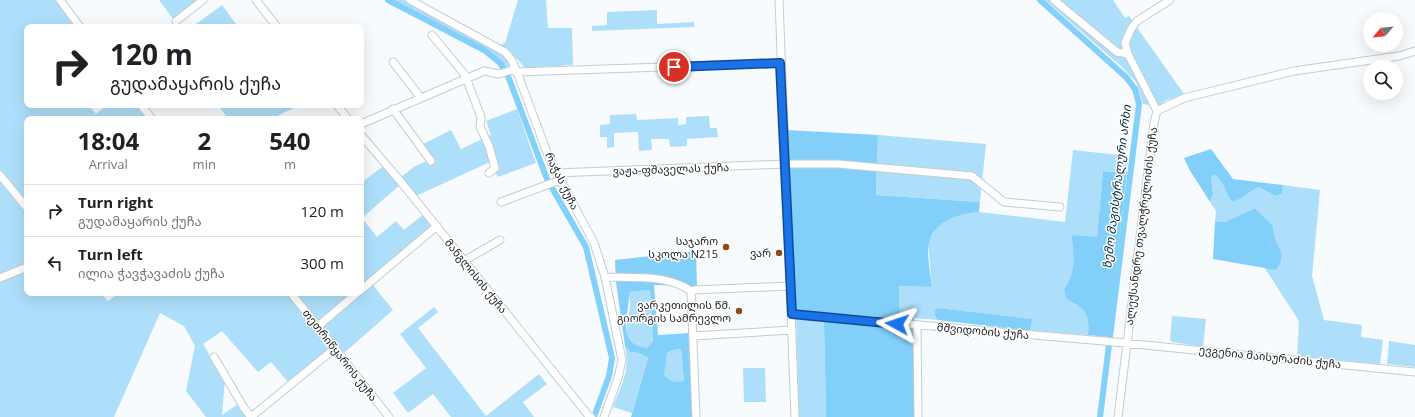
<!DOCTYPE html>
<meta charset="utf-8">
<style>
:root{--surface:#fff;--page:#f2f2f2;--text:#202124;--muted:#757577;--line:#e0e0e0}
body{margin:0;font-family:"Open Sans","Noto Sans Georgian",sans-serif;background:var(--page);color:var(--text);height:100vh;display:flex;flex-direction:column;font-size:15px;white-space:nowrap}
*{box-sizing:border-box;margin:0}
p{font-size:13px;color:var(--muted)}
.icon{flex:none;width:22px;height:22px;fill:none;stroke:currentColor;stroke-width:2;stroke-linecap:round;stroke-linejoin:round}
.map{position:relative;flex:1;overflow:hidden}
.panel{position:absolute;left:24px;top:116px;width:340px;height:180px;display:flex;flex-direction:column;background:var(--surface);border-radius:8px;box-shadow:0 4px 16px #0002}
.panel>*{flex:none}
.banner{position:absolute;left:24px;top:24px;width:340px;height:84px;border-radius:8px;box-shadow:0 4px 16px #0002;background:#fff;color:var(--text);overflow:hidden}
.needle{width:26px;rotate:243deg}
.buttons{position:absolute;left:1363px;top:12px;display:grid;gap:8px}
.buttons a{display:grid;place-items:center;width:40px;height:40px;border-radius:50%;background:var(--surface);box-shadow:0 4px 16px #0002;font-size:20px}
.pin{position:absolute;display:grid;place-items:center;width:34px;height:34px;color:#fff;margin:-17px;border:2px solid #fff;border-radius:50%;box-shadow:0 1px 4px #0007}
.me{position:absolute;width:44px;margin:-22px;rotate:275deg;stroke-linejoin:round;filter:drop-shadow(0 0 3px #0008)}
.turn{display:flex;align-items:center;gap:14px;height:84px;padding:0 20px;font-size:18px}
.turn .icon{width:52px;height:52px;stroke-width:2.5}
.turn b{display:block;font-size:28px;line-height:34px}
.eta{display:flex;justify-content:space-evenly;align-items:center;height:68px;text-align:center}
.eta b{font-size:24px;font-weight:700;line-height:28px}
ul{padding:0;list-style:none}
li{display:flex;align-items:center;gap:12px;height:52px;padding:0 20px;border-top:1px solid var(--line)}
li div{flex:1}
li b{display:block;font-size:15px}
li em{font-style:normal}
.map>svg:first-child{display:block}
.green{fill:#aedffa}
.forest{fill:#82d0fa;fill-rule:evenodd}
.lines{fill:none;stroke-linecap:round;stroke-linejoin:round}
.canal{stroke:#83d0fa;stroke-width:6}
.minor-casing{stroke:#c4ccd0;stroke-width:9}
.minor{stroke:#fff;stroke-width:7}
.route-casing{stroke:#114b97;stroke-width:10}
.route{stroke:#1a73e8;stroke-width:7}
.poi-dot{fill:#8c4b18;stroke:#fff;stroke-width:1.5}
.labels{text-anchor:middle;stroke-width:3;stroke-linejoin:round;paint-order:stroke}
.street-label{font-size:11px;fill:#212426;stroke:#fff}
.poi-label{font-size:11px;fill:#212426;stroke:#fff;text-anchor:end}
.water-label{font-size:12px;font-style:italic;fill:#092d3e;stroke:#fff}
</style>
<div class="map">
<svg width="1415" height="417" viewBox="0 0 1415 417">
<rect width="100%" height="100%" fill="#f7fbfe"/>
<path class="green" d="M0,0h56l21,27h-50v78h62l7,9 11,-9h30l11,14h-121v145l-27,11z
M159,0h43l-28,20z
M393,0h11l101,57 6,11h-4c-22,-27 -82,-49 -114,-68z
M518,0h28l2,28h24l1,37 -48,3 -14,-16 -11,-7 5,-2z
M1045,0h68l12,18 4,-2 55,78 -19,7 -6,6 -16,-3 -7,-22 -14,-15z
M222,5l16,22h-46z
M657,10v14l37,-2v5l-102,4v-5l15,-1v-13z
M218,105h79l1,1 -27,13h-43z
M517,109l19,54 -38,14 -8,-15 -74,34 -15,-19 14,-11 19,-8 -11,-14 28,-14 10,19 30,-14 -5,-14z
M636,114l1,6 41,-2v7l8,-1v-7l23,-1 1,12h7l1,9 -31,2v7l-17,1 -1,-8h-18l1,11 -13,1 -1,-19 -24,1v14l-7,1v-11h-7v-12l10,-1v-9z
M878,135l108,9 -6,58 -104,-7z
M1073,150l55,6 -1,17 -24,-2 -6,67 -26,-3 4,19 -1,12 -4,15 4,23c16,9 15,14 14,31l-58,-4 1,-12 -93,-11 -3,2 3,10 -38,-3 -1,-31 33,1 -4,-44 9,-16 11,-8 14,-5 17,-2 86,10z
M382,167l18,18 -38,33 15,19 19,-16 8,9 20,-16 12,16 -64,54 21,26 -50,44 -48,-61h66v-110z
M1215,175c10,8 10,16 17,27l8,-3 18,-12 18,9 6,-2 1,-9 37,5 -8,86 12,44 38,5 -1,12 22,3 -3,24 -83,-7 2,-36 -35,-54 12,3 6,-16 -7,-16 -2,-12 -18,-18 -30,14h-10l1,-11 -6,-9 3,-8 -2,-17z
M27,270v23h74l7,8 11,-8h169l43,56 -42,34 -18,-21 -13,10 -36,-41 -19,13 22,36 -3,35 16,-11 10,13h-42l-20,-26 9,-45 -11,-20 -24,-13 -46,104h-114v-136z
M650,290l3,51 -6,7c-31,-4 -18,-23 -17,-44 0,-4 -1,-8 -2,-12z
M434,307l4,5 -20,16 68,88 53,-42 8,10 -24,18 11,15h-83l-18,-23 -25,19 -15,-20 33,-25 -26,-34z
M1172,316l34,3 -3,28 -31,-5 -2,-3z
M796,319l28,2 2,96h-27z
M1389,341l26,4v22l-28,-3z
M625,346l5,6 9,1 9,5 -16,55 -19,-6c9,-24 17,-35 12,-61z
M681,349l3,32c-9,1 -14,1 -21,-6l4,-22 6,-3z
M743,368h22l1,34h-22z"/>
<path class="forest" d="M787,130l91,5 -2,60 104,7 -1,10c-21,2 -44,8 -50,31 -3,10 2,33 3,44l-33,-1 1,31 14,1v99h-88l-2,-96 -28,-2z
M1211,149l22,30 50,6 -1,9 -6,2 -18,-9 -18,12 -8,3c-7,-10 -7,-19 -17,-27l-4,2 2,17 -3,8 -21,-33 -5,-11z
M1103,171l24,2 -19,164 -20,-2c2,-24 -3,-24 -22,-37l-2,-8c12,-19 11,-34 7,-55l26,2z
M1255,208l18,18 2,12 7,16 -2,10 -4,6 -63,-11 2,-37h10z
M696,251l1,35 -43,-1 4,50 32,-2 4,84h-63l17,-59 -9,-5 -9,-1 -5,-6 -9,-64 -1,-22zM650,290l3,51 -6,7c-33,-4 -17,-33 -18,-56zM681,349l3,32c-9,1 -14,1 -20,-6l3,-22 6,-3z
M938,308l94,11 -2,12 -92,-11 -3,-5v-5z"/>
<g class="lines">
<path class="canal" d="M388,0l96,50 16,13 8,13 39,103 39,68 26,111 -3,18 -15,41
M1040,0l86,77 9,12 4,15 -39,313"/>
<defs>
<path id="minor" d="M60,0l20,27
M256,0l21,27
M410,0l95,52 6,7 6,13 32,86 45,85 11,34 17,83 -4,18 -14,39
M779,0l16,417
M1054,0l63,52 11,2
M176,21l27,-21
M432,35l33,40 16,42 -1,10 9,19 6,22 -6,5
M393,62l28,36
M141,105l11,14
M337,105l11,14
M393,109l38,52
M1157,111l-29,-57 -3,-11 6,-14 6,-8 33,-21
M361,124l123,-53 15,3 13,-4 5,2 263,-9
M361,135l40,47 187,233 3,2
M556,173l230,-9h52l134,12 32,26 56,5
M0,175l27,33
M501,202l59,-22
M464,261l36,-21
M605,277c28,1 62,-3 86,14
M0,278l27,-11
M361,290l76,-64
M691,291l5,126
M691,291l3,-1 96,-4
M291,293l98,124
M792,314l312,27 311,31
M917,325l1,92
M317,327l40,-34
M693,336l99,-6
M214,357l30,51 7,9
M251,417l83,-68
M1118,417l36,-294 3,-12 27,-13 110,-27 105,-15 16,-5"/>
</defs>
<use href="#minor" class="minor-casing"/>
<use href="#minor" class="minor"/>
</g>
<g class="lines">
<defs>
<path id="route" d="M674,67l106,-4 12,251 105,10"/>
</defs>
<use href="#route" class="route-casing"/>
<use href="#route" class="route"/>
</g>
<g class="poi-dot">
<circle cx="726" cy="247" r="4"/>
<circle cx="779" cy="253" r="4"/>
<circle cx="739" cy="311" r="4"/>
</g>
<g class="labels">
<g class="street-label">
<text transform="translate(671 169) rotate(-2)" y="4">ვაჟა-ფშაველას ქუჩა</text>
<text transform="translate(562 181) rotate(64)" y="4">რაჭას ქუჩა</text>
<text transform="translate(1141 226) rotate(-83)" y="4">ალექსანდრე თვალჭრელიძის ქუჩა</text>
<text transform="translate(476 276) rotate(51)" y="4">მანგლისის ქუჩა</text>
<text transform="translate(983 331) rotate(5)" y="4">მშვიდობის ქუჩა</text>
<text transform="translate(340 355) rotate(52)" y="4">თეთრიწყაროს ქუჩა</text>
<text transform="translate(1270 357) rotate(6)" y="4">ევგენია მაისურაძის ქუჩა</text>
</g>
<g class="poi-label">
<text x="718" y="245">საჯარო<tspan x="718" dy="13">სკოლა N215</tspan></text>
<text x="771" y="257">ვარ</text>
<text x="731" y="309">ვარკეთილის წმ.<tspan x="731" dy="13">გიორგის სამრევლო</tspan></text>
</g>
<g class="water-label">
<text transform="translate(1117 187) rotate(-83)" y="4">ზემო მაგისტრალური არხი</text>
</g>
</g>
</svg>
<div class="buttons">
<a><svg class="needle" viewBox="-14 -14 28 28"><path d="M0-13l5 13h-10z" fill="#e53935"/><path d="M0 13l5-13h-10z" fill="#757577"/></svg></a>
<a><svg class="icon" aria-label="search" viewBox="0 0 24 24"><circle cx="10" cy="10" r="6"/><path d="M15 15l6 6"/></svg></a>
</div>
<div class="pin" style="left:674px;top:67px;background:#d93025"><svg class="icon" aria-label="arrive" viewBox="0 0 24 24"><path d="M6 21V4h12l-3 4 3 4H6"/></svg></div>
<svg class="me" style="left:897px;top:324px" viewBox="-20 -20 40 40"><path d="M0-17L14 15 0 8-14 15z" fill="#1a73e8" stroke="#fff" stroke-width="4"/></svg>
<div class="banner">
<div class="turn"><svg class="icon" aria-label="right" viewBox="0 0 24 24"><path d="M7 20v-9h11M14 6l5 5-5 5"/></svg><div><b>120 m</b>გუდამაყარის ქუჩა</div></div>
</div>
<section class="panel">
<div class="eta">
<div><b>18:04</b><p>Arrival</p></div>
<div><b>2</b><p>min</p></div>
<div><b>540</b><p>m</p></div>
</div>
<ul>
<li><svg class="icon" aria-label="right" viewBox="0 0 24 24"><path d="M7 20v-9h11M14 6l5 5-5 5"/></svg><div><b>Turn right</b><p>გუდამაყარის ქუჩა</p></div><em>120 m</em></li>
<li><svg class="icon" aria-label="left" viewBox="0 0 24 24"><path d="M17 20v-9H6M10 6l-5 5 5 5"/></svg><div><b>Turn left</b><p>ილია ჭავჭავაძის ქუჩა</p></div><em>300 m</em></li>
</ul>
</section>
</div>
